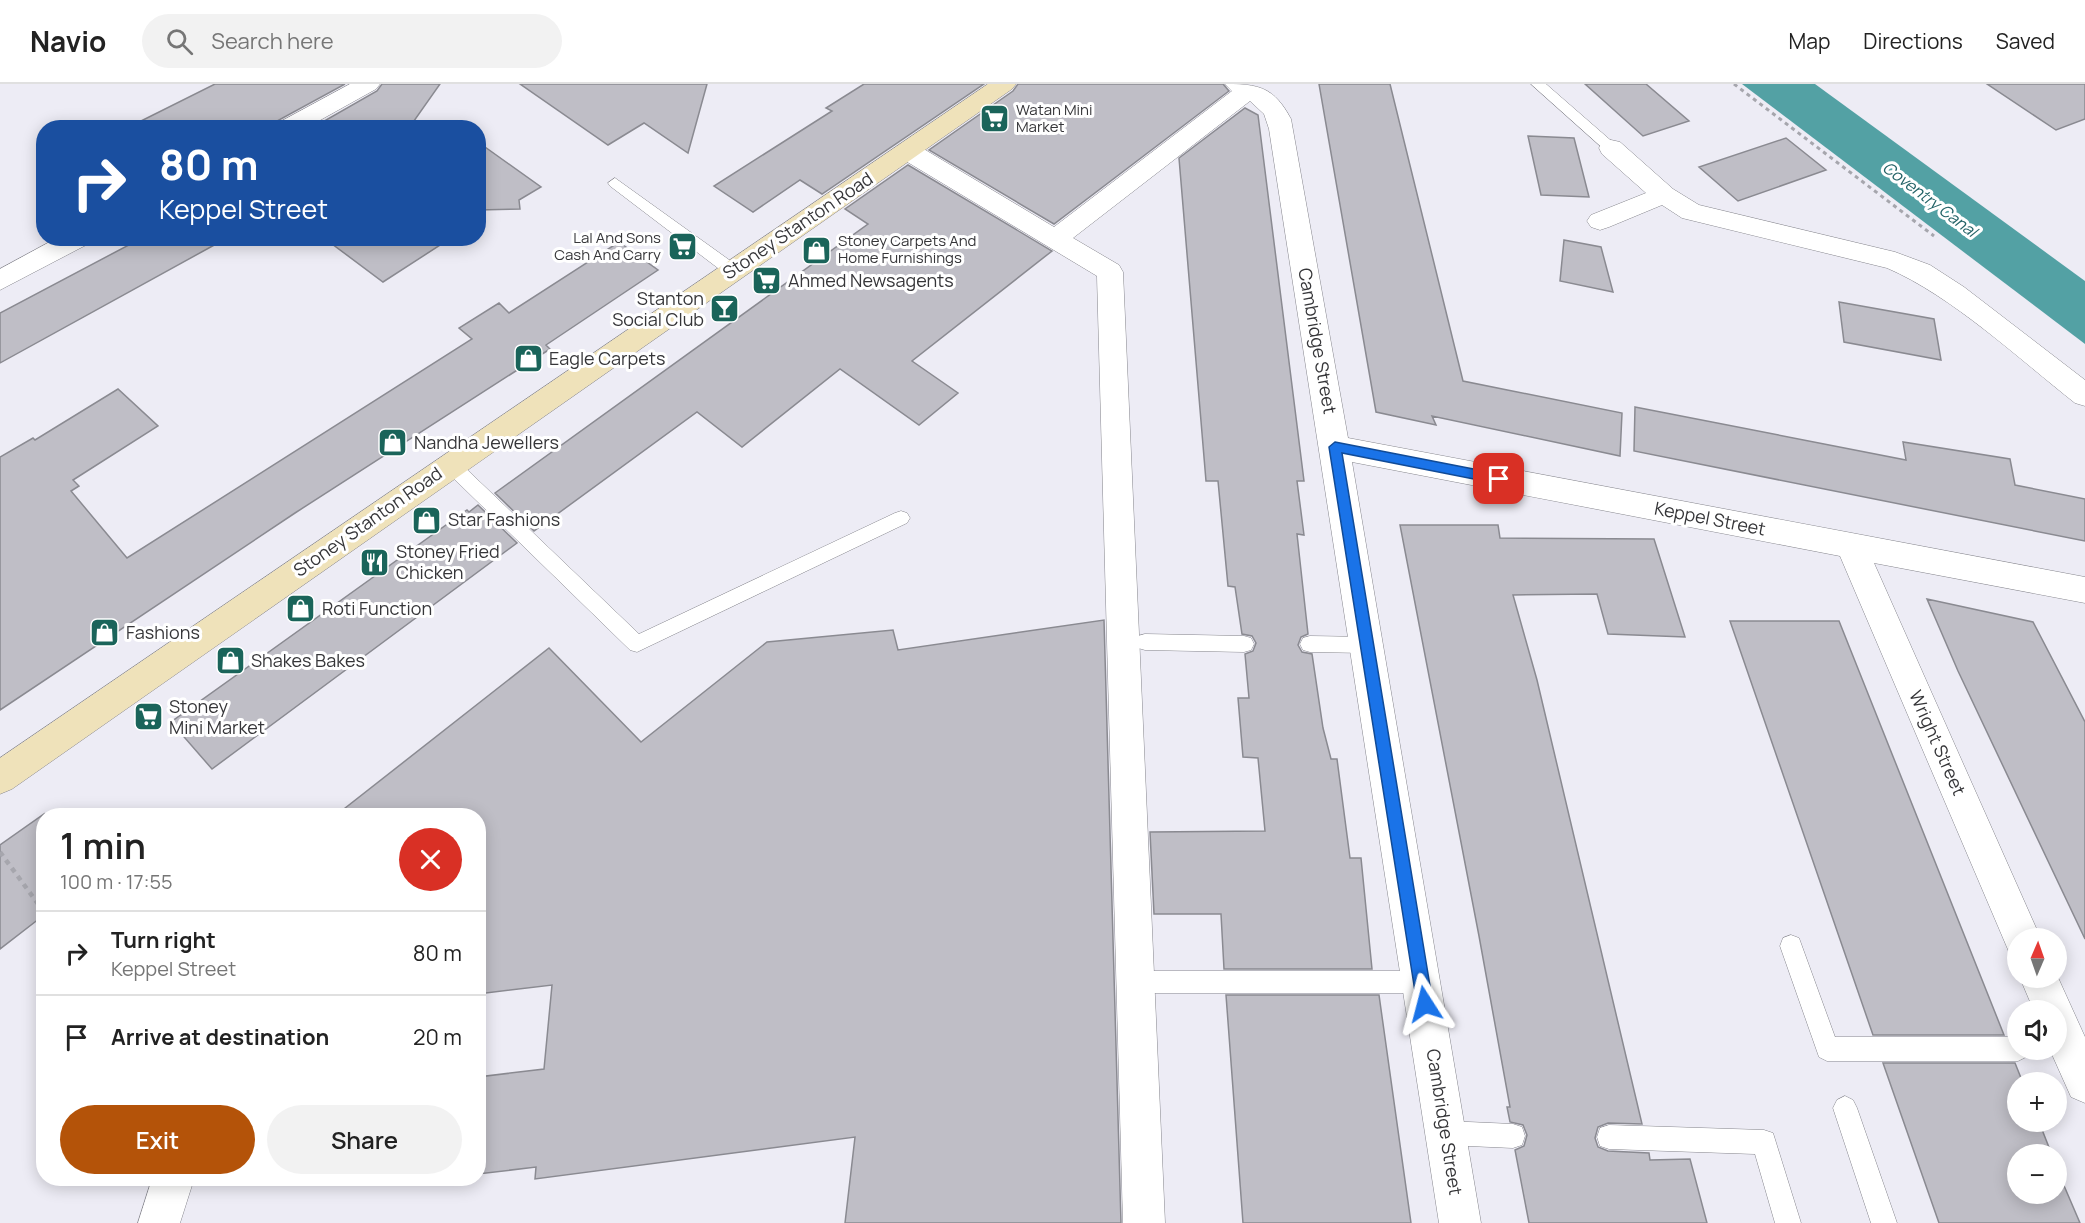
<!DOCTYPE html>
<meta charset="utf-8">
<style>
:root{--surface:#fff;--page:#f2f2f2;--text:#222;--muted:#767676;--line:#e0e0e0;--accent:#b45309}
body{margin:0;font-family:Manrope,sans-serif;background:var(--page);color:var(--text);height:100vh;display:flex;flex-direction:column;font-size:22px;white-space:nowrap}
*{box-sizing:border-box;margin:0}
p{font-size:20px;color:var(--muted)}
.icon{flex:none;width:33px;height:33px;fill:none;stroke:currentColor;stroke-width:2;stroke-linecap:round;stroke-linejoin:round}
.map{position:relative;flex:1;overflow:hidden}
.details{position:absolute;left:36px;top:724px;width:450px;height:378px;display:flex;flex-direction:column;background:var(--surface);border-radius:24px;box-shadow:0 3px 15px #0003}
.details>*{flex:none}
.guide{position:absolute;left:36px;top:36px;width:450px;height:126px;border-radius:24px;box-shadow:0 3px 15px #0003;background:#1a4fa0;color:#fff;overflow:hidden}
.needle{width:39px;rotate:2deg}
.tools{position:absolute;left:2007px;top:844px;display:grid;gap:12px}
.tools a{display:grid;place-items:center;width:60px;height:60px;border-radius:50%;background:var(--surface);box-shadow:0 3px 15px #0003;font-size:30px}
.pin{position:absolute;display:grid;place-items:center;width:51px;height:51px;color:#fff;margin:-26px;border-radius:12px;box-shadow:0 3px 9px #0006}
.me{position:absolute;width:66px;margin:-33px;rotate:351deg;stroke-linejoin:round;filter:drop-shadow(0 0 4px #0008)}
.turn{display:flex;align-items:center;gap:21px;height:126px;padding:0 24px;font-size:27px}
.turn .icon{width:78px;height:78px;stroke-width:2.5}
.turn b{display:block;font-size:42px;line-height:51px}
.round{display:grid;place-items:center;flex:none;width:63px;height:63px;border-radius:32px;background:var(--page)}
.head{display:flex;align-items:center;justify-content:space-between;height:102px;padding:0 24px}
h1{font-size:36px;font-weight:600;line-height:45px}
.action{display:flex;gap:12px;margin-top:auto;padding:12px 24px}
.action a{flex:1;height:69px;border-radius:36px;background:var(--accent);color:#fff;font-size:24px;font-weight:600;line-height:69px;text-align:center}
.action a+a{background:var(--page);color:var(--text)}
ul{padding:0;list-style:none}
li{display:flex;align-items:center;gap:18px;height:84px;padding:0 24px;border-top:2px solid var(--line)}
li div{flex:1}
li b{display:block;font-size:22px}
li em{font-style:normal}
header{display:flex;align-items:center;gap:36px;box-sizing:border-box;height:84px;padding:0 30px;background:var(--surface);border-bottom:2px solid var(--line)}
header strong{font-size:28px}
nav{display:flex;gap:33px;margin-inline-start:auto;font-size:21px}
.search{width:420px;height:54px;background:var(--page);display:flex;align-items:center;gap:15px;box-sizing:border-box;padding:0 21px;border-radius:33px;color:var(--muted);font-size:22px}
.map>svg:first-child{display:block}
.water{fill:#53a1a4}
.building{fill:#bfbec6;stroke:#8a8a91;stroke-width:1.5}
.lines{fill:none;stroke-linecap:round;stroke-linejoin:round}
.lane-casing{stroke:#86868d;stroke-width:1}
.street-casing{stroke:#86868d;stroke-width:1}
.secondary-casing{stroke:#86868d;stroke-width:1}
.path-far1{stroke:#a6a6ad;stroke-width:3;stroke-dasharray:4 4;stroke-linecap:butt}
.path{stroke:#a6a6ad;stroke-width:4.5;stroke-dasharray:5 5;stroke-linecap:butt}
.lane{fill:#fff;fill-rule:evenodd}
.street{fill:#fff;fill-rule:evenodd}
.secondary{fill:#efe2ba;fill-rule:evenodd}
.route{fill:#1a73e8;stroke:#114b97;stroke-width:1.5}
.labels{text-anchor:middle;stroke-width:6;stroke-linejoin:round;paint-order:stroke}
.far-poi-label{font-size:15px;fill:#363639;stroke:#fff;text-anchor:start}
.far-water-label{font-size:16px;font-style:italic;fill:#226266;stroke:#fff}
.street-label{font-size:18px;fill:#363639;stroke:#fff}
.poi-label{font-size:18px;fill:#363639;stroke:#fff;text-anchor:start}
</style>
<header>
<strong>Navio</strong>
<div class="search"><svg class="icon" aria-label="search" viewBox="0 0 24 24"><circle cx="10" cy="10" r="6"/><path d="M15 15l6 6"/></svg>Search here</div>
<nav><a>Map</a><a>Directions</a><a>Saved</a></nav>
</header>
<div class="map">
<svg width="2085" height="1139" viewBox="0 0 2085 1139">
<rect width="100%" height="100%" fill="#edecf5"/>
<path class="water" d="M1742,0h73l270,197v63z"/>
<path class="building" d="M215,0h130l-68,37 -4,7h-146z
M382,0h58l-31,44h-97l65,-37z
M520,0h187l-19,69 -44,-30 -36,22z
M864,0h120l-162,110 -22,-14 -47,32 -39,-26 118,-75 -6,-3z
M1018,0h205l6,7 -175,133 -125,-74 84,-59z
M1319,0h71l73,297 159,32 -2,43 -188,-40 4,9 -60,-13z
M1585,0h61l43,37 -46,15z
M1987,0h98v35l-29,11z
M1245,24l13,7 46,366h-7l7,54 -7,-1 11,100 -7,3 -3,8 4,7 10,2 11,74 8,31h6l13,99h11l11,111h-148l-3,-55h-67l-4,-82 115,-1 -7,-73 -15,-1 -5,-59h11l-4,-44 8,-3 3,-8 -4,-7 -10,-2 -7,-47 -7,-1 -10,-105h-12l-27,-323z
M1528,52l46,2 15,59 -48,-2z
M1786,54l40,32 -88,31 -39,-34z
M478,58l63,45 -22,13 1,9 -42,1z
M908,81l144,86 -140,110 46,32 -39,32 -79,-56 -98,78 -45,-35 -163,119 -39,-38 373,-269 -23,-15z
M142,154h85l-227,125v-50z
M324,154h127l-68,44z
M1564,156l37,7 12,45 -53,-11z
M619,158l39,28 -112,75 4,4 -255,164 -295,197v-253l33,-19 2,2 83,-51 40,37 -85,54 6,6 -8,5 56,67 345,-219 -13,-11 40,-25 10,10z
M1839,218l95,17 7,41 -97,-18z
M1635,323l271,53 -3,-18 107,17 5,26 70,14v42l-451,-90z
M478,421l39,38 -305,226 -41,-47 296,-212 2,2z
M1400,441h98l2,13 154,1 31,98 -77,-3 -11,-40 -84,1 24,85 105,444 -34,-1 -10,4 -3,11 3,9 10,4 41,2 1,7 40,-1 17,64h-178l-14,-73 9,-4 3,-11 -4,-10 -13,-3 -3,-15h3l-31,-171z
M1927,515l106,23 52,100v217l-127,-268z
M1104,536l17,603h-276l10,-86 -320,42 1,-12 -58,7v-97l66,-8 8,-84 -74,9v-178h-143l214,-168 92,94 126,-100 126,-12 5,20z
M1730,537h109l165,414h-131z
M44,730v101l-44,34v-104z
M1226,911h153l32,228h-168z
M1883,979h132l8,20h-5v39h21l13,33h-34v39h38v-27l24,56h-141z"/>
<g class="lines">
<defs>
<path id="lane" d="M1531,0h15l70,61 2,3 -2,3h-10z
M615,94l124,89 2,4 -2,4h-12l-117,-89 -2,-3z
M451,374l6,2 182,174 256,-121 6,-2 6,2 3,5 -3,5 -270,129 -7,-2 -185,-180 -3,-5 3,-5z
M1145,550l99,2 7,2 3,6 -3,6 -7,2 -99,-2 -7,-2 -3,-6 3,-6z
M1310,552l57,1 7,2 3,6 -3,6 -7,2 -57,-1 -7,-2 -3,-6 3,-6z
M1791,851l8,3 36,99h183v13h11l-3,7 -8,4h-191l-8,-4 -39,-111 3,-8z
M1136,887h285l8,3 3,8 -3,8 -8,3h-285l-8,-3 -3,-8 3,-8z
M1845,1012l8,4 4,8 40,115h-26l-38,-115 4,-8z
M1446,1037l67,3 9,3 3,9 -3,9 -9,3 -67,-3 -9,-3 -3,-9 3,-9z
M1609,1041l155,5 9,3 28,90h-26l-20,-69 -146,-5 -9,-3 -3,-9 3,-9z"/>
<path id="street" d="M350,0h30l-4,5 -70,39h-31l3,-5z
M1225,0c34,0 49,3 66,35l57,319 737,139v26l-211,-40 167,376h-23v17l-9,-4 -169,-396 -488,-94 129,761h-42l-170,-1094 -5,-15 -14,-13 -177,137 46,27 4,7 42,951h-42l-26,-947 -198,-119 -3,-6 3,-6 9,-2 9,2 137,82 178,-136z
M1611,56l9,2 53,47 26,16 196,47 35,13 34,22 121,93v26l-10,-3c-56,-44 -123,-107 -188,-135l-205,-50 -20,-13 -53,22 -9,3 -9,-3 -4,-6 4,-6 55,-22 -44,-39 -3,-6 3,-6z
M57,154h35l-4,6 -88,46v-21z
M2056,889l29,64v66l-14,-6 -21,-47h6v-39h-22l-14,-33h36z
M152,1095h42l-14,44h-42z"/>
<path id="secondary" d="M988,0h28l-4,5 -1000,700 -12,5v-36z"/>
</defs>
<use href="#lane" class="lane-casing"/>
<use href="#street" class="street-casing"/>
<use href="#secondary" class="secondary-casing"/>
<path class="path-far1" d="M1734,0l200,152"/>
<path class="path" d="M0,768l44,60"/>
<use href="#lane" class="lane"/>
<use href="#street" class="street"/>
<use href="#secondary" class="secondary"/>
</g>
<path class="route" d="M1335,358l164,32 7,5 -7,5 -157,-31 91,551 -3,5 -5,3 -6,-3 -2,-5 -88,-557z"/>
<defs>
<symbol id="supermarket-square" viewBox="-11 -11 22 22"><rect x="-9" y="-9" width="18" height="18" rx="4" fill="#1a645a" stroke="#fff"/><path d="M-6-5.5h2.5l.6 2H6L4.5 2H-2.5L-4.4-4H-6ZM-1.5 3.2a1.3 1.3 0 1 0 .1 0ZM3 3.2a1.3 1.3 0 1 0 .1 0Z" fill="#fff"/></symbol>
<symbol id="shop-square" viewBox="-11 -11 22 22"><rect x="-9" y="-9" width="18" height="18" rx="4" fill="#1a645a" stroke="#fff"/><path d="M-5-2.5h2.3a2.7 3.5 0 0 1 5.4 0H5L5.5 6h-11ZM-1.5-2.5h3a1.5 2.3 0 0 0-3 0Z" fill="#fff"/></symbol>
<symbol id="bar-square" viewBox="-11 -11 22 22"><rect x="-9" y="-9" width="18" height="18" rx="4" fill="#1a645a" stroke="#fff"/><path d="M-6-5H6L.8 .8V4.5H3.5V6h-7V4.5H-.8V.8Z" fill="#fff"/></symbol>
<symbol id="restaurant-square" viewBox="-11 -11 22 22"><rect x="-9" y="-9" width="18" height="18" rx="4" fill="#1a645a" stroke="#fff"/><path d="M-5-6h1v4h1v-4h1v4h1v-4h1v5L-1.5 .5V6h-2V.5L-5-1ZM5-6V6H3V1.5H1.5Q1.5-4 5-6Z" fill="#fff"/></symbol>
</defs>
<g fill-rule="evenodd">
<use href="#supermarket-square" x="978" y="18" width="33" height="33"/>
<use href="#supermarket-square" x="666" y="146" width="33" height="33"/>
<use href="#shop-square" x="800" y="150" width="33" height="33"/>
<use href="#supermarket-square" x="750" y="180" width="33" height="33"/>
<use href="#bar-square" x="708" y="208" width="33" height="33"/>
<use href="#shop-square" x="512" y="258" width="33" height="33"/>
<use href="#shop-square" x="376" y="342" width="33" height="33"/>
<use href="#shop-square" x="410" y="420" width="33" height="33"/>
<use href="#restaurant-square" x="358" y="462" width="33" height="33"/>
<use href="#shop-square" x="284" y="508" width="33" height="33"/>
<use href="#shop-square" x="88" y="532" width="33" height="33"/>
<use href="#shop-square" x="214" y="560" width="33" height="33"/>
<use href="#supermarket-square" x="132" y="616" width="33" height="33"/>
</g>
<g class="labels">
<g class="far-poi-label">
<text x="1016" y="31">Watan Mini<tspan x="1016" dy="17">Market</tspan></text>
<text x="661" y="159" text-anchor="end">Lal And Sons<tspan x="661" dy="17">Cash And Carry</tspan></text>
<text x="838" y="162">Stoney Carpets And<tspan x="838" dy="17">Home Furnishings</tspan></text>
</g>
<g class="far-water-label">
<text transform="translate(1930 115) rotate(37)" y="6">Coventry Canal</text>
</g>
<g class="street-label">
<text transform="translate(798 142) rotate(-34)" y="6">Stoney Stanton Road</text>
<text transform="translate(1317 257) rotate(80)" y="6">Cambridge Street</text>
<text transform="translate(1710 435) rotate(11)" y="6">Keppel Street</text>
<text transform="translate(368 438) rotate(-35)" y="6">Stoney Stanton Road</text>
<text transform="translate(1937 659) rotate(66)" y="6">Wright Street</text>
<text transform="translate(1444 1038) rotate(81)" y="6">Cambridge Street</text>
</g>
<g class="poi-label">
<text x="788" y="203">Ahmed Newsagents</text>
<text x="704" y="221" text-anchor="end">Stanton<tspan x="704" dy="21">Social Club</tspan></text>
<text x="549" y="281">Eagle Carpets</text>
<text x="414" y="365">Nandha Jewellers</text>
<text x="448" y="442">Star Fashions</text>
<text x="396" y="474">Stoney Fried<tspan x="396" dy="21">Chicken</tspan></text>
<text x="322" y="531">Roti Function</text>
<text x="126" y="555">Fashions</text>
<text x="251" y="583">Shakes Bakes</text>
<text x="169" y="629">Stoney<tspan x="169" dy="21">Mini Market</tspan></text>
</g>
</g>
</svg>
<div class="tools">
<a><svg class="needle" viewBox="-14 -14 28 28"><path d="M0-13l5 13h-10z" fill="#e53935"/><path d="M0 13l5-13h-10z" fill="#767676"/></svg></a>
<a><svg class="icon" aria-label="sound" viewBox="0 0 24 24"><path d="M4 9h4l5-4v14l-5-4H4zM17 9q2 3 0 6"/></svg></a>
<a>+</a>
<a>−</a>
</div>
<div class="pin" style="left:1499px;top:395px;background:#d93025"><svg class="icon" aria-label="arrive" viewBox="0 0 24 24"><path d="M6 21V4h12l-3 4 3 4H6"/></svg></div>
<svg class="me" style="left:1425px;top:920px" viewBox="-20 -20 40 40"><path d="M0-17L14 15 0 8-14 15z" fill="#1a73e8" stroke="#fff" stroke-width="4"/></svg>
<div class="guide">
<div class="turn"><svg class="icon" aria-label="right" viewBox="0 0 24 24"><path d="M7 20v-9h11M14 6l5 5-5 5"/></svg><div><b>80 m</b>Keppel Street</div></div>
</div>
<section class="details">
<div class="head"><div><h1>1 min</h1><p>100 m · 17:55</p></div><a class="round" style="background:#d93025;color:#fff"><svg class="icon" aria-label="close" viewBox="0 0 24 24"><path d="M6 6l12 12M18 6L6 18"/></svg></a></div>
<ul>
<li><svg class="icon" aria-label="right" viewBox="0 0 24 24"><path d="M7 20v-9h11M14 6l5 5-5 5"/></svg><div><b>Turn right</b><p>Keppel Street</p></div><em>80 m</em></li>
<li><svg class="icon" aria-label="arrive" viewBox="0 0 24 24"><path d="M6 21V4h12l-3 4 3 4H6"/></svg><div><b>Arrive at destination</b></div><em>20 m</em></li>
</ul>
<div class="action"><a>Exit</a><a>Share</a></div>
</section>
</div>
